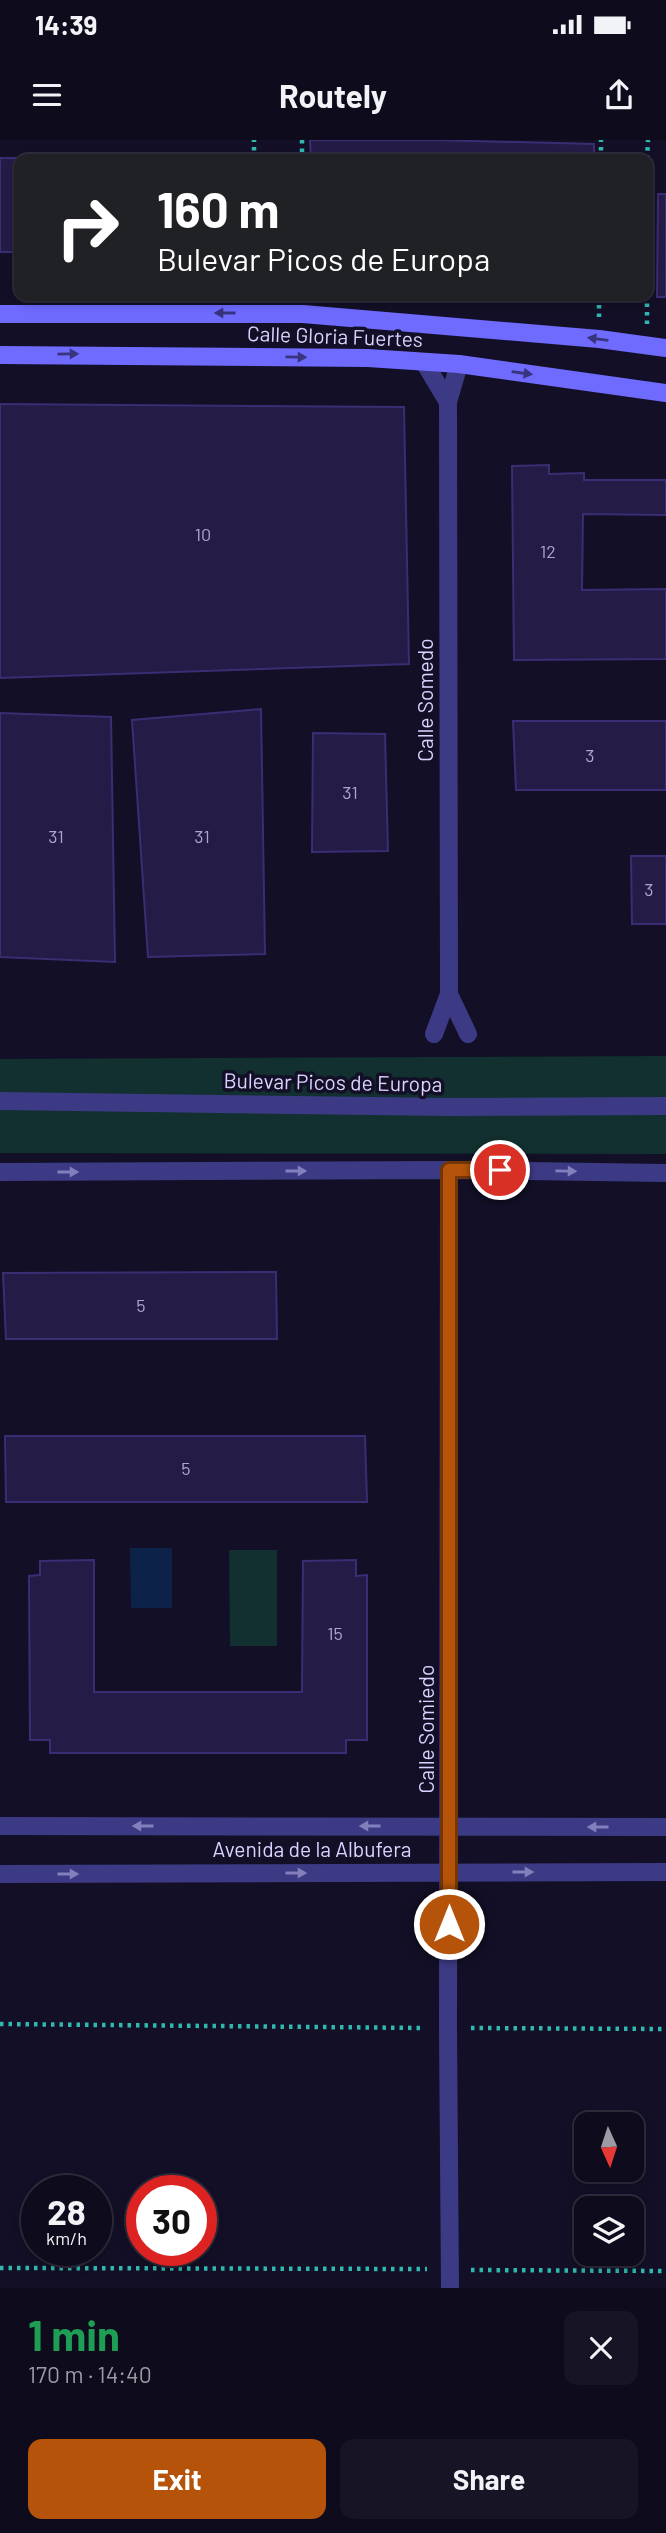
<!DOCTYPE html>
<meta charset="utf-8">
<style>
:root{--surface:#0e0b1c;--page:#171425;--text:#f1f3f6;--muted:#9b9ba3;--line:#2e2b3b;--accent:#b45309}
body{margin:0;font-family:Barlow,sans-serif;background:var(--page);color:var(--text);height:100vh;display:flex;flex-direction:column;font-size:26px;white-space:nowrap}
*{box-sizing:border-box;margin:0}
p{font-size:23px;color:var(--muted)}
.icon{flex:none;width:38px;height:38px;fill:none;stroke:currentColor;stroke-width:2;stroke-linecap:round;stroke-linejoin:round}
.map{position:relative;height:2148px;overflow:hidden}
.side{display:flex;flex-direction:column;background:var(--surface);flex:1}
.side>*{flex:none}
.top-card{position:absolute;left:14px;top:14px;width:639px;height:147px;border-radius:14px;box-shadow:0 4px 10px #0003,0 0 0 2px var(--line);background:#202124;color:#fff;overflow:hidden}
.needle{width:46px;rotate:177deg}
.controls{position:absolute;left:574px;top:1972px;display:grid;gap:14px}
.controls a{display:grid;place-items:center;width:70px;height:70px;border-radius:14px;background:var(--surface);box-shadow:0 4px 10px #0003,0 0 0 2px var(--line);font-size:35px}
.speed{position:absolute;left:21px;top:2035px;display:flex;gap:14px;font-size:35px;font-weight:700;text-align:center}
.speed>*{display:grid;place-content:center;width:91px;height:91px;border-radius:50%;background:var(--surface);box-shadow:0 4px 10px #0003,0 0 0 2px var(--line);line-height:1}
.speed small{font-size:18px;font-weight:400}
.speed .limit{border:10px solid #d22;background:#fff;color:#111}
.pin{position:absolute;display:grid;place-items:center;width:60px;height:60px;color:#fff;margin:-30px;border:4px solid #fff;border-radius:50%;box-shadow:0 2px 7px #0007}
.me{position:absolute;width:77px;margin:-38px;rotate:0deg;stroke-linejoin:round;filter:drop-shadow(0 0 5px #0008)}
.turn{display:flex;align-items:center;gap:24px;height:147px;padding:0 28px;font-size:32px}
.turn .icon{width:91px;height:91px;stroke-width:2.5}
.turn b{display:block;font-size:49px;line-height:60px}
.round{display:grid;place-items:center;flex:none;width:74px;height:74px;border-radius:14px;background:var(--page)}
.summary{display:flex;align-items:center;justify-content:space-between;height:119px;padding:0 28px}
h1{font-size:42px;font-weight:700;line-height:52px;color:#1e9e55}
.action{display:flex;gap:14px;margin-top:auto;padding:14px 28px}
.action a{flex:1;height:80px;border-radius:14px;background:var(--accent);color:#fff;font-size:28px;font-weight:700;line-height:80px;text-align:center}
.action a+a{background:var(--page);color:var(--text)}
.status{display:flex;justify-content:space-between;align-items:center;height:49px;padding:0 35px;background:var(--surface);direction:ltr}
.status svg{height:19px;fill:currentColor}
header{display:flex;justify-content:space-between;align-items:center;height:91px;padding:0 28px;background:var(--surface);font-size:32px;font-weight:700}
.map>svg:first-child{display:block}
.green{fill:#12302f}
.water{fill:#0c2248}
.building{fill:#241b47;stroke:#3b2d73;stroke-width:2}
.lines{fill:none;stroke-linecap:round;stroke-linejoin:round}
.path{stroke:#2fb8b0;stroke-width:4.5;stroke-dasharray:3.5 5;stroke-linecap:butt}
.street{stroke:#3d3a85;stroke-width:18}
.secondary{stroke:#6f6bff;stroke-width:18}
.oneway{fill:#38347d}
.oneway2{fill:#837fbc}
.route-casing{stroke:#753606;stroke-width:18}
.route{stroke:#b45309;stroke-width:12}
.labels{text-anchor:middle;stroke-width:7;stroke-linejoin:round;paint-order:stroke}
.number-label{font-size:18px;fill:#aca6d1}
.street-label{font-size:21px;fill:#d9d4ff;stroke:#130f26}
</style>
<div class="status"><b>14:39</b><svg viewBox="0 0 49 12"><path d="M0 12V9h3v3zM5 12V6h3v6zM10 12V3h3v9zM15 12V0h3v12zM26 1h20v11H26zM47 4h2v5h-2z"/></svg></div>
<header><svg class="icon" aria-label="menu" viewBox="0 0 24 24"><path d="M4 6h16M4 12h16M4 18h16"/></svg>Routely<svg class="icon" aria-label="share" viewBox="0 0 24 24"><path d="M12 15V3M7 8l5-5 5 5M5 13v7h14v-7"/></svg></header>
<div class="map">
<svg width="666" height="2148" viewBox="0 0 666 2148">
<rect width="100%" height="100%" fill="#130f26"/>
<path class="green" d="M666,916v98l-666,-1v-94z
M229,1410h48v96h-47z"/>
<path class="water" d="M130,1408h42v60h-41z"/>
<path class="building" d="M310,0h123l161,4v15h-283z
M239,17v2h-220v93h-19v-94z
M658,54h8v103h-9z
M0,264l404,3 5,257 -409,14z
M549,325v9l35,-1v7h82v35l-83,-1 -1,76 84,-1v70l-152,1 -2,-194z
M261,569l4,245 -117,3 -16,-237z
M0,573l111,4 4,245 -115,-5z
M513,581h153v69h-150z
M313,593l72,1 3,117 -76,1z
M631,716h35v68h-34z
M276,1132l1,67h-271l-3,-66z
M5,1296h360l2,66h-361z
M94,1420v132h208l1,-131 53,-1v16l11,-1v165h-21v13h-296v-13h-20l-1,-164 11,-1v-14z"/>
<g class="lines">
<path class="path" d="M302,0v19
M254,19v-19
M601,19v-19
M647,19l1,-19
M599,177v-21
M647,184v-28
M0,1884l424,4
M471,1888l195,1
M0,2128l427,1
M471,2130l195,1"/>
<path class="street" d="M424,222l24,40
M449,854l19,40
M434,894l15,-40 -1,-592 11,-38
M0,961l449,6 217,-1
M449,1030l-1,858 2,260
M0,1032l449,-2 217,3
M0,1686l666,1
M0,1734l666,-2"/>
<path class="secondary" d="M0,174h303l296,25 67,9
M0,215l368,3 91,6 207,29"/>
</g>
<defs><path id="oneway-solid" d="M-6-.8H1V-3.2L6.5 0L1 3.2V.8H-6Z" transform="scale(1.75)"/></defs>
<g class="oneway">
<use href="#oneway-solid" transform="translate(225 173) rotate(180)"/>
<use href="#oneway-solid" transform="translate(598 199) rotate(-173)"/>
<use href="#oneway-solid" transform="translate(68 214) rotate(-1)"/>
<use href="#oneway-solid" transform="translate(296 217) rotate(1)"/>
<use href="#oneway-solid" transform="translate(522 233) rotate(8)"/>
</g>
<g class="oneway2">
<use href="#oneway-solid" transform="translate(296 1031)"/>
<use href="#oneway-solid" transform="translate(566 1031) rotate(1)"/>
<use href="#oneway-solid" transform="translate(68 1032)"/>
<use href="#oneway-solid" transform="translate(143 1686) rotate(-180)"/>
<use href="#oneway-solid" transform="translate(370 1686) rotate(-180)"/>
<use href="#oneway-solid" transform="translate(598 1687) rotate(-180)"/>
<use href="#oneway-solid" transform="translate(523 1732)"/>
<use href="#oneway-solid" transform="translate(296 1733)"/>
<use href="#oneway-solid" transform="translate(68 1734)"/>
</g>
<g class="lines">
<defs>
<path id="route" d="M449,1784v-754h51"/>
</defs>
<use href="#route" class="route-casing"/>
<use href="#route" class="route"/>
</g>
<g class="labels">
<g class="number-label">
<text x="203" y="401">10</text>
<text x="548" y="418">12</text>
<text x="590" y="622">3</text>
<text x="350" y="659">31</text>
<text x="56" y="703">31</text>
<text x="202" y="703">31</text>
<text x="649" y="756">3</text>
<text x="141" y="1172">5</text>
<text x="186" y="1335">5</text>
<text x="335" y="1500">15</text>
</g>
<g class="street-label">
<text transform="translate(335 197) rotate(2)" y="7">Calle Gloria Fuertes</text>
<text transform="translate(426 560) rotate(-90)" y="7">Calle Somedo</text>
<text transform="translate(333 943) rotate(1)" y="7">Bulevar Picos de Europa</text>
<text transform="translate(427 1589) rotate(-90)" y="7">Calle Somiedo</text>
<text x="312" y="1717">Avenida de la Albufera</text>
</g>
</g>
</svg>
<div class="controls">
<a><svg class="needle" viewBox="-14 -14 28 28"><path d="M0-13l5 13h-10z" fill="#e53935"/><path d="M0 13l5-13h-10z" fill="#9b9ba3"/></svg></a>
<a><svg class="icon" aria-label="layers" viewBox="0 0 24 24"><path d="M12 4l9 5-9 5-9-5zM3 14l9 5 9-5"/></svg></a>
</div>
<div class="speed"><div>28<small>km/h</small></div><div class="limit">30</div></div>
<div class="pin" style="left:500px;top:1030px;background:#d93025"><svg class="icon" aria-label="arrive" viewBox="0 0 24 24"><path d="M6 21V4h12l-3 4 3 4H6"/></svg></div>
<svg class="me" style="left:449px;top:1784px" viewBox="-20 -20 40 40"><circle r="17" fill="#b45309" stroke="#fff" stroke-width="3"/><path d="M0-11L8 9 0 5-8 9z" fill="#fff"/></svg>
<div class="top-card">
<div class="turn"><svg class="icon" aria-label="right" viewBox="0 0 24 24"><path d="M7 20v-9h11M14 6l5 5-5 5"/></svg><div><b>160 m</b>Bulevar Picos de Europa</div></div>
</div>
</div>
<section class="side">
<div class="summary"><div><h1>1 min</h1><p>170 m · 14:40</p></div><a class="round"><svg class="icon" aria-label="close" viewBox="0 0 24 24"><path d="M6 6l12 12M18 6L6 18"/></svg></a></div>
<div class="action"><a>Exit</a><a>Share</a></div>
</section>
